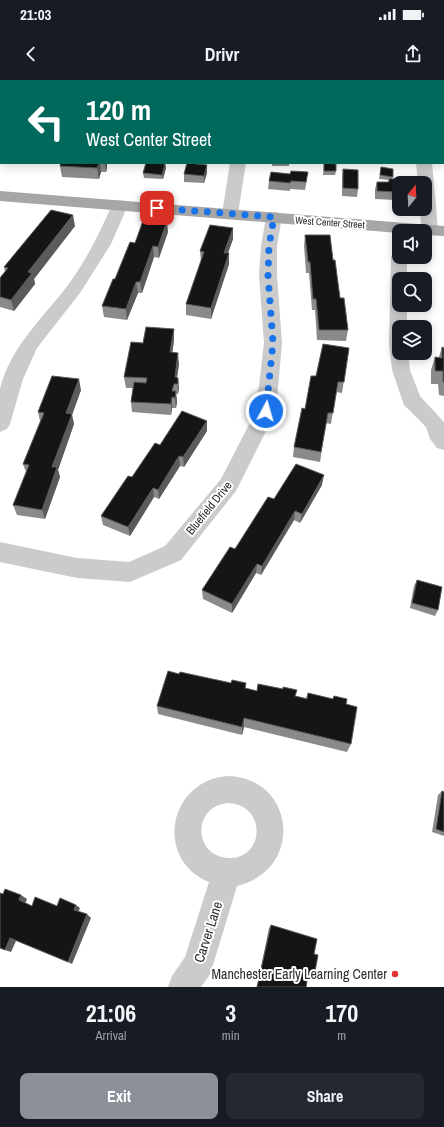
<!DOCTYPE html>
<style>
:root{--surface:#171b24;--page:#242831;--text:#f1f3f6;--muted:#9ea1a6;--accent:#8c9099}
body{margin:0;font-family:"Archivo Narrow",sans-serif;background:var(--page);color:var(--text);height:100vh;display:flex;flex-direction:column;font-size:15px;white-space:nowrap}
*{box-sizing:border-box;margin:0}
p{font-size:13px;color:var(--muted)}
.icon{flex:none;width:22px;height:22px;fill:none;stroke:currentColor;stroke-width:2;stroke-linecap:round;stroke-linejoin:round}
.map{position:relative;height:907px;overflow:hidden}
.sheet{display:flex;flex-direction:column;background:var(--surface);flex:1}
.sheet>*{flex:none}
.banner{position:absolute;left:0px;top:0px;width:444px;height:84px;box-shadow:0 2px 10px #0003;background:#00695c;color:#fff;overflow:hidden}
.needle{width:26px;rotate:18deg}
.controls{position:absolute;left:392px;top:96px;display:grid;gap:8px}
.controls a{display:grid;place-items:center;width:40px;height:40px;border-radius:8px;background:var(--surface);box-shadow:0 2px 10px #0003;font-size:20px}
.pin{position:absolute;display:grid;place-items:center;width:34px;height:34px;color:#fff;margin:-17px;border-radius:8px;box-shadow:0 2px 6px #0006}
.me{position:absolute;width:44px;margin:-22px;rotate:6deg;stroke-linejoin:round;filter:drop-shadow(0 0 3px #0008)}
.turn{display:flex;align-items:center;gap:14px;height:84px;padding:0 20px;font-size:18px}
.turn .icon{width:52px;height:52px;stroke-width:2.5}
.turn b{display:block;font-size:28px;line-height:34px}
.eta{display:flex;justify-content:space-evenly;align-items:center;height:68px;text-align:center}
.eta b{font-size:24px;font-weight:700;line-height:28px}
.action{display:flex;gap:8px;margin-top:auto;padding:8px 20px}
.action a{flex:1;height:46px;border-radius:8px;background:var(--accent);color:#fff;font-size:16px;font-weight:700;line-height:46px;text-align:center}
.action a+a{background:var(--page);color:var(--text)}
.status{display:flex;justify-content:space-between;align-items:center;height:28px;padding:0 20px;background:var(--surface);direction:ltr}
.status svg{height:11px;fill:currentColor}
header{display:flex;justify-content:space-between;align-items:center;height:52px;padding:0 20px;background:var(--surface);font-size:18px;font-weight:700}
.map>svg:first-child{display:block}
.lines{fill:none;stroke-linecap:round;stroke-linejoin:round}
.minor{fill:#cbcbcb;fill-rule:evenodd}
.major{fill:#a6a6a6;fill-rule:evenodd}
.wall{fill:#8a8a8a}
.shaded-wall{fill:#5b5b5b}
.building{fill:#151515;stroke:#5b5b5b}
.route{stroke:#1a73e8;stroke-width:7;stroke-dasharray:0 12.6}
.poi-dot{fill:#e43134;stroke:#fff;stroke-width:1.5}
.labels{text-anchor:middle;stroke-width:4;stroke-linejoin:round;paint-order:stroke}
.far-street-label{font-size:10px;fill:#2e2e2e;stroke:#fff}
.street-label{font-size:12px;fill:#2e2e2e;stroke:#fff}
.near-street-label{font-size:14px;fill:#2e2e2e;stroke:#fff}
.near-poi-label{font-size:14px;fill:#2e2e2e;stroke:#fff;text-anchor:end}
</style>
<div class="status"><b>21:03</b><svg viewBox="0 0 49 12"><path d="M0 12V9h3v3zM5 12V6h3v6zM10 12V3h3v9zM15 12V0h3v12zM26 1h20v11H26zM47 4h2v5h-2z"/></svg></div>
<header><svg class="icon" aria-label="back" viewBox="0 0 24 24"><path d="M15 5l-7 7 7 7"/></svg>Drivr<svg class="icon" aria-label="share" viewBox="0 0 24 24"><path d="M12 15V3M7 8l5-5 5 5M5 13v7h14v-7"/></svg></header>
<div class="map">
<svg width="444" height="907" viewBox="0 0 444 907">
<rect width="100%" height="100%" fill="#fff"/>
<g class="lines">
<path class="minor" d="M242,0h14v1h-14z
M409,0h14v1h-14z
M230,83h16l-8,51 -2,3 -6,2 -6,-2 -2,-3z
M416,83h16l6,66 -2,4c-17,4 -15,-11 -16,-24h5v-26h-7z
M120,120l6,2 2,3 -17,39 -31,49 -43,55 -14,31 -13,45 -3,5 -7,3c0,-14 0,-30 0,-43 10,-42 43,-71 68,-104 19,-26 31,-51 44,-80l2,-3z
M274,132l6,1 2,4 -5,29v29l5,68 -6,68 -40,80 -55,69 -51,22 -53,-4 -77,-16v-20l77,16 52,4 36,-16 56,-67 35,-68 8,-68 -5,-68 2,-29 5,-29 2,-4z
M399,172v5h8v22h-8v26h8v22h-8v26h9l2,17 10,26 24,26v28l-7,-2 -7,-9 -4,-12 -22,-22 -12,-35 -3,-26 2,-87 2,-4z
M229,696c67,3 75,94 8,110l-24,79 -4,11 -8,11h-33l4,-11 13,-19 24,-75c-56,-23 -40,-103 20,-106zM229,723c37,2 36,54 2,55 -38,1 -40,-53 -2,-55z"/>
<path class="major" d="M0,111l444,35v10l-19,-1v-4h-26v2l-399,-32z"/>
</g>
<path class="wall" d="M0,0h24v1h-23v11h-1z
M48,0h84v1h-84z
M195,0h15v1h-15z
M61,83h46v5l-1,4h-5l-2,7 -37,-2 -2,-11z
M272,83h17v3h-17z
M324,83l12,8 -1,4h-12z
M165,84l1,4 -3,11 -19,-1 -1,-5z
M207,85v8l-3,10 -20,-1v-8z
M381,87l12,10 -1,2 6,13 -2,8 -21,-1v-10l2,-7h11l1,-2 -10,-1z
M343,89l15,20 -1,8 -15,-1v-19z
M307,100l-2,10 -15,-1v2l-22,-2 1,-8z
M75,146l-41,53 1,5 -21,27 -14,-4v-29l5,-7 -1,-4z
M233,148v11l-5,14h1v11l-18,55 -25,-4v-11l15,-42 -1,-11z
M168,152l-9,26 -5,-1 -12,36h-4l-11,27 -23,-3 -2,-11 33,-63z
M305,155l28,25 7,38 8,32 -2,11 -29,-1 -2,-30h-3l-3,-37h-3l-2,-27z
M174,249v11l-2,13 7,11 -2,14 2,10 -1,6h-2l1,8 -1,6h-4l-1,7 -39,-3 -1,-10 2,-14h-7l-2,-11 19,-34z
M442,267l2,1v48l-5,-1 -1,-11h-7v-14l4,-13h4z
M349,268l-7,45 -6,-1 -5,32 -5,-1 -6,39 -27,-5 1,-10 11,-38 11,-33z
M81,310l-9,25 2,9 -16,46 2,7 -15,42 -28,-4 -4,-10 13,-33 -3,-8 17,-43 -2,-9z
M207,351l-23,36 -4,-1 -21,33 -5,-2 -24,39 -27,-11 -2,-9 31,-39 28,-32z
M322,405l-22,38 -6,-3 -33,55 -5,-2 -24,40 -29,-14 -1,-9 72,-91z
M417,500l21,30 -3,6 -25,-8 4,-22z
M179,594l78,17 38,5 11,2 2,-5 25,6 1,-3 12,8 5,40 -4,8 -103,-25 -2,8 -84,-21 -1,-8z
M442,711l2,1v44l-12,-4 6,-37z
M271,845l43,29v23l-2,2 -4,-2 -2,10h-49l12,-59z"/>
<path class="shaded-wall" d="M16,0h8v1h-8z
M127,0h5v1h-6z
M98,83h2l1,9 -2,7 -2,-11z
M105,83h2v5l-1,4z
M165,84l1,4 -3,11 -1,-4z
M207,85v8l-3,10v-7z
M73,135l2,11 -41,53 1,5 -21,27 -3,-11 17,-28z
M167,141l1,11 -9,26 -1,-11z
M233,148v11l-9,25v-11z
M153,166l1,11 -12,36 -2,-11z
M229,173v11l-18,55v-11z
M136,202l2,11 -11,27 -1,-11z
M174,249v11l-3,23 -1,-11z
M178,273l1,11 -3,20 -1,-7z
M178,298l1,10 -1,6z
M79,299l2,11 -9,25 2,9 -16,46 2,7 -15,42 -3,-9 24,-97z
M176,311l1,11 -1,6 -1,-10z
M172,317v11l-1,7v-11z
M207,341v10l-23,36 -1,-10z
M179,376l1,10 -21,33 -1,-9z
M324,395l-2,10 -22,38 2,-9z
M153,408l1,9 -24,39 -2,-9z
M295,431l-1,9 -33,55 1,-9z
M257,484l-1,9 -24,40v-9z
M244,638v9l-2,8v-8z
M21,815l6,4 -2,5 -6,-4z
M76,825l4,3 -2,5 -4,-3z
M87,834l4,4 -19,46 -4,-2z
M10,858l6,3 -5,11 -6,-2z"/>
<path class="building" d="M88,0h39l-1,1h-38z
M279,0h15v1h-15z
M371,0h15v1h-15z
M61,83h38l-2,5 -37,-2z
M146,83l19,1 -3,11 -19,-2z
M187,83l20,2 -3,11 -20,-2z
M324,83l12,1v7h-12z
M381,87l12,2v8l-13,-2z
M343,89l15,1v19l-15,-1z
M291,91l17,1 -2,10 -15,-1 -1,2 -21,-2 2,-9 19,2z
M389,99h9v13l-21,-1v-9h12z
M51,130l22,5 -45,57 4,1 -21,27 -11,-3v-19l8,-10 -4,-1z
M144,138l23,3 -9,26 -5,-1 -13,36h-4l-10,27 -24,-3 11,-27h2l15,-37 5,1z
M210,145l23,3 -9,25h5l-18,55 -25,-4 18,-52 -4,-1z
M305,155h25l3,25h2l5,38h4l4,32h-29l-3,-31h-3l-3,-37h-2z
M146,247l28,2 -4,23 8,1 -3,24 3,1v6h-4l-2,7h4l-1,7 -3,-1 -1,7 -40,-2 3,-20 12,1 1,-5 -23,-1 7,-35 12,1z
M323,264l26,4 -5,34h-6l-5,31h-5l-7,39 -27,-5 8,-39 3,1 6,-33h5z
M442,267l2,1v34h-1v-11h-8v-14l7,1z
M52,296l27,3 -13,34 6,1 -20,53h5l-15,43 -29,-5 16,-40 -6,-1 21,-51 -6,-1z
M182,331l25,10 -24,36 -4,-1 -21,34 -5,-2 -25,39 -27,-11 27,-40 4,1 23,-34 5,2z
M296,384l28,11 -22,39 -7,-3 -33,55 -5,-2 -25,40 -30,-14 28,-43 5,2 33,-52 6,2z
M417,500l25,7 -4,23 -26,-7z
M168,591l11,3 1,-2 51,11 1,-3 14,3 -1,5 12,3 1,-7 25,5v-2l14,3 -2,6 12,3 1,-6 25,6 1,-3 13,3 -1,5 11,3 -6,37 -107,-26 -2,9 -85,-21z
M442,711l2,1v40l-8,-3z
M5,809l16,6 -2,5 13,6 3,-9 22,9 3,-8 16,7 -2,5 13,4 -19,48 -58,-24 -5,12 -5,-2v-55l3,1z
M271,845l46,14 -3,15 4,1 -4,22 -6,-2 -2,12h-49z"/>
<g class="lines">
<path class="route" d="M157,128l117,9 -5,29 -1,29 5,68 -7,68"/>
</g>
<circle class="poi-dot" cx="395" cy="894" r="4"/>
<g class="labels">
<g class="far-street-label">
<text transform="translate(330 142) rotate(4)" y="4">West Center Street</text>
</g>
<g class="street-label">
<text transform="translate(209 428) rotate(-51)" y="4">Bluefield Drive</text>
</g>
<g class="near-street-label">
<text transform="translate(208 852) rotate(-72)" y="5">Carver Lane</text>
</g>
<g class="near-poi-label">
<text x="387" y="899">Manchester Early Learning Center</text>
</g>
</g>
</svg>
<div class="controls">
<a><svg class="needle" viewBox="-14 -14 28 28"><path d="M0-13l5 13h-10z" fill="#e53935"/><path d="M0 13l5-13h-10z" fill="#9ea1a6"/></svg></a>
<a><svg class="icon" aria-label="sound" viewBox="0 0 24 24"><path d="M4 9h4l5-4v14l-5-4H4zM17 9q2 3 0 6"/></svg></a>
<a><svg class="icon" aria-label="search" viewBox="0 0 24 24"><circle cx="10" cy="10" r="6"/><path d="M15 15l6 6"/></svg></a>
<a><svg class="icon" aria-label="layers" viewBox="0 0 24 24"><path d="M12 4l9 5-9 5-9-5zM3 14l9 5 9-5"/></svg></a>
</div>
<div class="pin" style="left:157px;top:128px;background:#d93025"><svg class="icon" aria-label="arrive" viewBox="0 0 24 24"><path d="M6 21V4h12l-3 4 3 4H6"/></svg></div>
<svg class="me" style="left:266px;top:331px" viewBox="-20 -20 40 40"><circle r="17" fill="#1a73e8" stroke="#fff" stroke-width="3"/><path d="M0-11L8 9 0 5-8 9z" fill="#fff"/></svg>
<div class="banner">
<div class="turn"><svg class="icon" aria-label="left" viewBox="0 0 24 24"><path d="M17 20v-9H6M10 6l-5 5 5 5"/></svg><div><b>120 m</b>West Center Street</div></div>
</div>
</div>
<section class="sheet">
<div class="eta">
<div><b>21:06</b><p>Arrival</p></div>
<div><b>3</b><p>min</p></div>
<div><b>170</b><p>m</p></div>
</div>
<div class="action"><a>Exit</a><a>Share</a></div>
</section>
